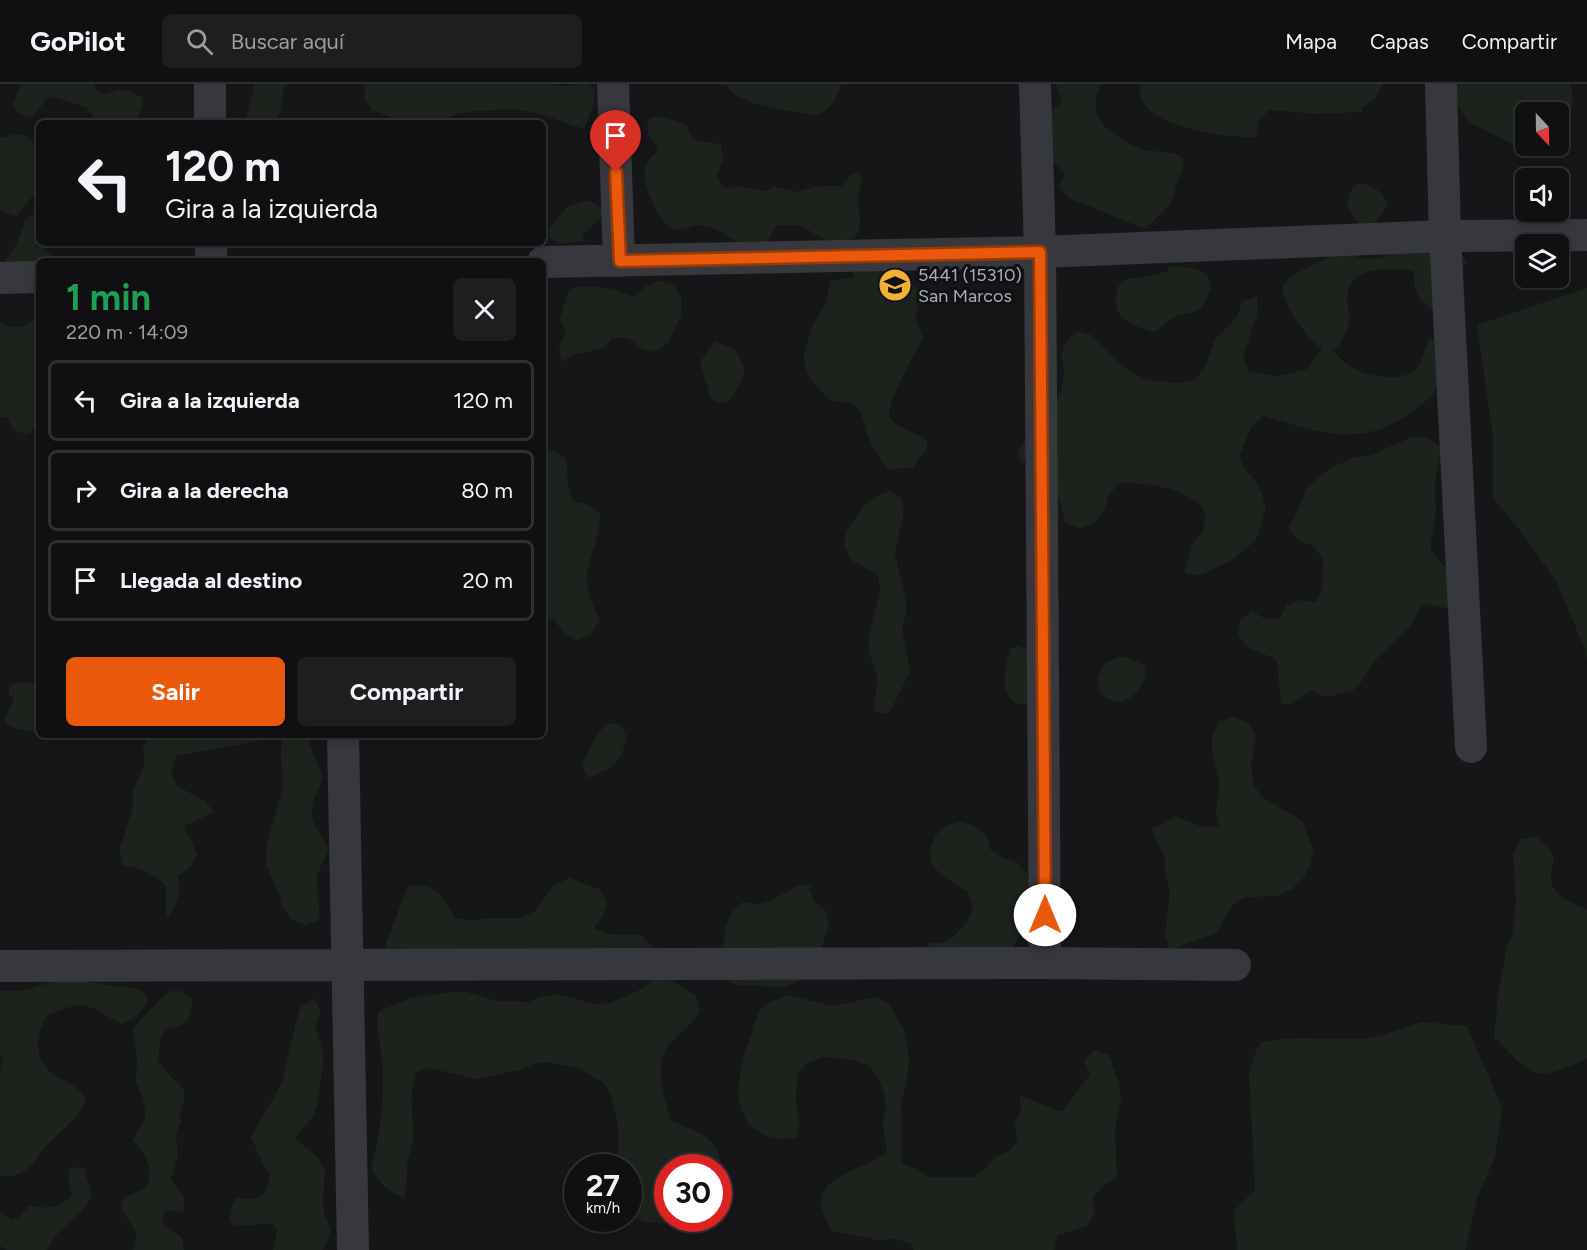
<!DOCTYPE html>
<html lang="es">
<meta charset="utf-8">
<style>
:root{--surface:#101012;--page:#1e1e20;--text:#f1f3f6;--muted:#9c9d9f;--line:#303032;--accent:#ea580c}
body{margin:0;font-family:Figtree,sans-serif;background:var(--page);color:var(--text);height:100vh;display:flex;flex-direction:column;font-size:22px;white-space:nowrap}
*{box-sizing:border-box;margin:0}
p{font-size:20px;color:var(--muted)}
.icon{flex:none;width:33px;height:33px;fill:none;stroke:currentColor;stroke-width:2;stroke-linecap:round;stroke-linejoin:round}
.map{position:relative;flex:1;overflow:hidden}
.details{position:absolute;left:36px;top:174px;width:510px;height:480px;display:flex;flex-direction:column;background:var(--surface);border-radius:9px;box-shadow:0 3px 9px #0003,0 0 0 2px var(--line)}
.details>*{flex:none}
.banner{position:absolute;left:36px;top:36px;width:510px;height:126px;border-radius:9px;box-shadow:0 3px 9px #0003,0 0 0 2px var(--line);background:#101012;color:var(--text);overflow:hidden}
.needle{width:39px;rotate:158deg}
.fabs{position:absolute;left:1515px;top:18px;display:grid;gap:12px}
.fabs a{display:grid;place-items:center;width:54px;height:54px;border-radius:9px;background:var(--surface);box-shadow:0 3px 9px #0003,0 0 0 2px var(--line);font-size:30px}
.speed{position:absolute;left:564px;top:1070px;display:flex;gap:12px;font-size:30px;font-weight:700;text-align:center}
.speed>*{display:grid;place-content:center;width:78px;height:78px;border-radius:50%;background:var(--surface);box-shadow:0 3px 9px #0003,0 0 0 2px var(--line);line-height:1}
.speed small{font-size:15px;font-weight:400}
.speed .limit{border:9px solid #d22;background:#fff;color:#111}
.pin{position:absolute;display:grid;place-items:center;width:51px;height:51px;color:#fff;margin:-62px -26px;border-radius:50% 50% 50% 0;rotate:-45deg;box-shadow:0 0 6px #0007}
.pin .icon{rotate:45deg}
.me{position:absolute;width:66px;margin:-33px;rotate:0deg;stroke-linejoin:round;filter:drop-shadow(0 0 4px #0008)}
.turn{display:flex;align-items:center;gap:21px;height:126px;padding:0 30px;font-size:27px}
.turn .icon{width:78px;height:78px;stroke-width:2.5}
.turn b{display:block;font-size:42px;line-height:51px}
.round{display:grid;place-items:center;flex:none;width:63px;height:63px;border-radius:9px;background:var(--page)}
.head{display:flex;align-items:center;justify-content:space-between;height:102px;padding:0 30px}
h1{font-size:36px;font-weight:700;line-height:45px;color:#1e9e55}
.cta{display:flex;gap:12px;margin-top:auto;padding:12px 30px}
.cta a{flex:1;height:69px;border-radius:9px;background:var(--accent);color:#fff;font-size:24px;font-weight:700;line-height:69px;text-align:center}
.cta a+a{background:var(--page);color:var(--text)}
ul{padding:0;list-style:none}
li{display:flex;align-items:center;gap:18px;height:81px;margin:0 12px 9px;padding:0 18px;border:3px solid var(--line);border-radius:9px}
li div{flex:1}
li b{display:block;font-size:22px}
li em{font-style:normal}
header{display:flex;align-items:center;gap:36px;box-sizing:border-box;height:84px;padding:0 30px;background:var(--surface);border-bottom:2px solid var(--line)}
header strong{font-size:28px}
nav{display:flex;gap:33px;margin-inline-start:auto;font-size:21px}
.search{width:420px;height:54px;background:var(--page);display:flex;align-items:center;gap:15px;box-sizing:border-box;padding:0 21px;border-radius:9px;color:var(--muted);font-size:22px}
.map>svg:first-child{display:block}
.green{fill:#1c231d}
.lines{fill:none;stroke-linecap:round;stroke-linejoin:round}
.minor{stroke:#37383d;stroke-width:32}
.route-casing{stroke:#983908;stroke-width:15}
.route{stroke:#ea580c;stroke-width:10}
.labels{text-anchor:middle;stroke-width:6;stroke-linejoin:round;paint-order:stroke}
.poi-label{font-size:18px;fill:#a8adb8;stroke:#111113;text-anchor:start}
</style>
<header>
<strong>GoPilot</strong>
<div class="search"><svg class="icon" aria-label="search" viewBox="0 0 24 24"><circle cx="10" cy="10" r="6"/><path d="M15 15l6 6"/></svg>Buscar aquí</div>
<nav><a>Mapa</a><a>Capas</a><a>Compartir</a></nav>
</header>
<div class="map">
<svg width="1587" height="1166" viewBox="0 0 1587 1166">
<rect width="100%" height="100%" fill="#161618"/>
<path class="green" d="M21,0h73l3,7 7,4 14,-6 8,1 16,7 1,8 -6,14 2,4h-22l-23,-4 -8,-12 -37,-11 -14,18 -6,4 -13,-7 -3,-7z
M255,0h30l-5,28 -6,11h-29z
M365,0h185c11,5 26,0 39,0l6,6 -2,16 -9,23 -44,-15 -22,-5 -42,2 -16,2 -20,7 -15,2 -31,-3 -22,-9 -8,-12z
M726,0h115c-3,13 -11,27 -25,31 -5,1 -13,-2 -19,-3 -19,-3 -63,-9 -71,-28z
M1056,0h45l-5,13v15l7,13 24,18 16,7 30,3 12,7 -15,45 -25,24 -76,-31 -10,-11 6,-14 -11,-11 -29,-18 -6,-13 27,-14 16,-15z
M1141,0h242l-8,15 -14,9 1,4 -45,2 -48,-4 -11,11 -2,16c-28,1 -98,-8 -113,-35 -2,-3 -3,-9 -4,-13z
M1445,0h126l2,21 -14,15 -1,-8h-32v34h8l-6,6 -60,-30z
M657,32l29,8 6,14c9,5 19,3 29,7l2,15 -6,16 8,13 13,-3 29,5 6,-5 24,6 21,-6h23l6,-4 3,-7 7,-4 5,6c-1,7 -4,16 -4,23 0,11 5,22 0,32 -2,5 -7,6 -11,8 -18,6 -28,-5 -43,-12 -8,-4 -18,-4 -27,-2l-13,20 -8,4c-7,-3 -15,-6 -22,-10 -11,-6 -19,-14 -33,-15 -10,-1 -18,7 -27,4 -14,-4 -31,-42 -29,-56 0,-8 4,-15 11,-20l1,-7c-9,-9 -12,-17 -7,-28z
M17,50c28,1 22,41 22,61l-7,2 -15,19 -17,-5v-73z
M1360,99c14,4 23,8 28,22l-13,18 -15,2 -13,-19c2,-11 2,-19 13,-23z
M584,117l7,1 13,8 -3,7 -19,19 4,5c-15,-1 -24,8 -37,-4v-8l19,-23z
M32,130l7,1c0,29 -4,29 21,46h-21v19l-39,-11 17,-26 8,-22z
M1456,164l11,13 -22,41 -14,7c-15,-13 -18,-18 -17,-38 -21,-3 -60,-6 -66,21 -3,11 3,19 1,29 -1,9 -7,18 -10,26l-7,3c6,5 11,12 17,16 16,11 58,19 70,-1 4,-6 6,-18 10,-26l14,4c-1,13 -1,29 -5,42 -3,11 -16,19 -25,26 -51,39 -95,21 -150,5l-11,10 -13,30 6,14 11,11 6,13 4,15 -10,31 -25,21 -31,14 -16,-2 9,-30 10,-12 3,-16c-2,-4 -5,-9 -8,-12 -17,-16 -57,-21 -79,-20l-10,12 -5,16 -10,12 -14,6 -15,-6 -3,-15 -12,-29 -24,-19 -4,5 -4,-14 18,-26 12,-9 9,-15 5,-14 2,-16 -3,-16 6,-14 11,-10 13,4 31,31 13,8 13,6 30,3 16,-3 10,-11 11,-30 22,-22 5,-15 15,-6 1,15 -15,45 6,16 30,4 28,-7 15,-20c-18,-15 -35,-38 -40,-61l9,-12 41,-20 16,-2 16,5 16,-1 16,-6z
M1168,182c16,1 47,0 42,25 -2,5 -5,13 -9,17 -7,6 -19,5 -27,9 -7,4 -12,11 -19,15 -19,-5 -44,-12 -39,-38 1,-6 4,-12 10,-15 5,-2 9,0 14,-1 9,-2 19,-5 28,-7z
M868,183l49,20 5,7 -7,23 8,21c-10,19 -34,59 -34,80 11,12 27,13 38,24v7l-15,19 -24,1c-7,-6 -20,-30 -22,-39 -3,-12 -4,-18 -13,-27l-23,-2 -21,-24 -5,-15v-8l9,-30 13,-20 4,-23 23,-4 1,-5 7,-1z
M658,197l16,4 7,13v17l-13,28 -13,9 -14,-4 -12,-9 -16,-2 -9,11 -30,7 -13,7 -2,-16 7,-13 -6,-14 9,-30c26,-6 39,-1 64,7l12,-9z
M1587,204v373l-2,-11 -27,-66 -37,-52 -28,-34v-61l-16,-112z
M39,231v101l-9,18c-13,0 -19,-5 -23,-17l-7,1v-96c16,10 26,4 39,-7z
M713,257l22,9c4,6 9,14 9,22 -1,5 -3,9 -5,13 -7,14 -13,23 -28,14l-11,-37 8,-12 6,-6z
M1411,353l15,1 13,7 2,10 -4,15 -2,17 1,24 -5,31v8l11,14 26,20 -8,20 -17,4 -16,-4 -7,4 -11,20 -32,30 -18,27 -6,5 -26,7 -16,-6 -21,14 -9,-1 -4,-44 -29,-13 -10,-11 2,-15 11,-10 13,7 15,1 8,-14 14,-5 15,2 6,-13 1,-30 -10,-13 -15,-6 -10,-12 8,-12 10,-28 24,-20 26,-11 16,-2z
M551,366l15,8c2,15 0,28 7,43l16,4 11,9c1,22 -10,39 -13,61 -2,15 7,32 13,45l-9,14 -15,6 -13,-8 -9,-13 -11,1v-167z
M891,407l9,6 4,13 -9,44 11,45v15l-4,15 8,43 -21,42 -16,-3 5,-30 -9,-30v-15l11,-45 -2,-16 -27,-15 -7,-15 2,-14 19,-27 13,-9z
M1018,562l15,6 -5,53c-32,1 -24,-37 -17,-57z
M1117,573h8l19,8c5,13 -7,34 -22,36 -8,2 -15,-3 -22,-7l-2,-16 6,-14z
M16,599h23v51c-13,-6 -26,-1 -35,-14l10,-21 -5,-5v-7z
M1234,633l14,6 8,13 -5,30 2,18 9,13 40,24 11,29 -2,14 -8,14 -12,12 -15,6 -31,1 -14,10 -15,26 -46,17 -5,-14 5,-46 -5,-16v-15l-13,-29 -3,-1 15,-5 11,-8 28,11h16l-3,-15 4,-30 -8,-31v-16l7,-13z
M607,639l14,2 6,13c-8,29 -14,29 -40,40l-5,-14 14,-28z
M149,651h121l1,4 -95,17 -5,16 6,14 28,15 9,11 -30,14 13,28 -7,14 -12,8c2,20 1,27 -12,43v-33c-13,-13 -24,-18 -43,-21l-4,-14 14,-44v-16l12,-29 -2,-15z
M282,651h27c1,18 9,26 14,43 -17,38 -15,36 6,71l-13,28 4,42 -14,6 -15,-6 -9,-13 -4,-15 -12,-26v-17l17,-62 -2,-30z
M960,738l14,4 13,10 3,13 13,9 14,4 10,12 5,14 -10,43 -15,29 -76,-3 -4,-14h16l12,-8 13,-14 5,-15 -5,-14c-20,-13 -48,-24 -34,-52 5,-13 13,-15 26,-18z
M1536,753c35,22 5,31 19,53 7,10 21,15 32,20v149c-52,21 -51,23 -89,-19l-4,1 4,-48 9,-46 6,-15 3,-30 -3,-49 8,-14z
M569,794l30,11 8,14 -5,15 -9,11 16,5 33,1 10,12 -3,11 -220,10 -27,14 -14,-7 -5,-13 2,-16 23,-60c31,-3 32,8 47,32l17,3 15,-3h32l16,-7 19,-26z
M813,799l-4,6 6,13 11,9 3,15 -11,31 -7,13 -11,11 -15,6 -46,-2 -15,-5 -8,-26 8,-13 2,-16 6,-13 11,-10 15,2 14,-4 26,-14z
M76,893c9,3 18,6 27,8 17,3 32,-2 45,12 -2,13 -14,22 -26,27 -39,-19 -31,-26 -74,-9 -7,10 -10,20 -10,31 1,35 41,32 48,54 -9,22 -29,33 -44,51 -5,6 -8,13 -15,18 -8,6 -17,9 -27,7v-107l3,-9 -3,-7v-63c30,5 48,-11 76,-13z
M653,896h17l26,15 4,16c-9,16 -20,21 -31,34 -17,18 -4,55 2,76 44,17 50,19 51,68l-3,5 -1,-27h-50v51h4l-6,5c-14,0 -26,-1 -37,-9l-1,-47h-14l4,-10v-31l-7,-30 -7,-13 -26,-15 -30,-6 -15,2 -13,6 -45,9 -45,-11 -13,4c-9,27 -4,35 -4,61 1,11 -5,22 -6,33 -1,12 0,20 -3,32 -16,-7 -25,-14 -33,-31 10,-31 14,-75 11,-108 -2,-16 -6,-30 -4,-47l32,-14 40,-6h16l31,9 31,1 16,-6 17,-1 33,9 16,-1 30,-13z
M172,907h8l13,8c-1,8 -3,22 -11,26 -6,3 -13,1 -18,7 -5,8 -5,20 -6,29l14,17 12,11 1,7 -6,23 2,1 -5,15 2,22 -7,22c8,12 17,18 12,33l-15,-2 -6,6 1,8 19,14 2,12h-51c12,-21 -11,-30 -12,-47l5,-6 20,-9c9,-21 0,-32 -13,-48l12,-21v-8l-3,-15 -6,-15 1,-23 -4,-30 32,-33z
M788,911l44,11 44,-9 13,7 15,26 5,29 -1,15 -7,31 1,59 15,5 12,8h44l12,-8 9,-11 14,-6 10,-11 -4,-16 7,-14 -1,-15c16,4 27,13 43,15l27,-37 -6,-14 11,-10 14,5 10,29 2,15 -6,30 2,48 -13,8 -11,12 2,16 -8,13 -29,9 -4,15h-140l-4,-7 -16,-4 -16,1 -46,-9c-35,-54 23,-56 55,-78l-4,-30 3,-15 -2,-15 -6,-14 -9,-13 -15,-6 -31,-3 -16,6 -10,12 -1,31 4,16 -3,15c-16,3 -26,2 -39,-6 -32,-20 -17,-70 -6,-98 2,-7 4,-16 8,-22 5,-8 19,-12 28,-16z
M314,914l7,14 -6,13 9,31 -6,45 -5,15 -18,22 23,20 7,13 -2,31 2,14 6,14 -5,15 -4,5h-49l4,-20 -4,-6c-22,-3 -58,16 -37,-26l17,1 8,-2 5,-7 4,-15 -6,-9 -13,-29 31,-54 14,-61 5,-15z
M1422,938l45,4 35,82 -7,48 -17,40 -13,54h-228l-3,-39 21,-21 -6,-115 5,-19 6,-13c33,-9 65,-3 98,-4 17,0 47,-12 64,-17z
M77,1083l7,1 6,21 1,8 -9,14 -25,23 -10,16h-40l-7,-4v-35l12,9 7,-3 10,-11c20,2 26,4 42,-9 1,-10 -5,-18 -2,-28z"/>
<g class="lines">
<path class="minor" d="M210,0v39
M613,0l6,177
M1035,0l5,168 5,711
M1441,0l4,152 26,511
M211,159v18
M543,178l497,-10 405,-16 142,-1
M0,194l39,-1
M343,651l10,515
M0,882l1045,-3 190,2"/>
</g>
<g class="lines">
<defs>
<path id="route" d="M616,88l4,89 420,-9 5,663"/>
</defs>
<use href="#route" class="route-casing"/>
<use href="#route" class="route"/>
</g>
<defs>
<symbol id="school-disc" viewBox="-11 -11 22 22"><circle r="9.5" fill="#f2b134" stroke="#111113"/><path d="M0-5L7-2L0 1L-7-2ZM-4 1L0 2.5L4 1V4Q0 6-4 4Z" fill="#111"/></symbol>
</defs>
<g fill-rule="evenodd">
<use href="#school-disc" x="876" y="182" width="38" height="38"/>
</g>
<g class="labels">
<g class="poi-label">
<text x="918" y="197">5441 (15310)<tspan x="918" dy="21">San Marcos</tspan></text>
</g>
</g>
</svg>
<div class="fabs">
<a><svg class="needle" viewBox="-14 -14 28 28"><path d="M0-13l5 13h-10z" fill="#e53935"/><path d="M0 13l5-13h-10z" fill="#9c9d9f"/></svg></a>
<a><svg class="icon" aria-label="sound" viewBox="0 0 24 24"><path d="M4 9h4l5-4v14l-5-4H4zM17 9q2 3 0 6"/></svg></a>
<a><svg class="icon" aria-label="layers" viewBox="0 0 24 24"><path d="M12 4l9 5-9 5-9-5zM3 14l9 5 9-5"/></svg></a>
</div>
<div class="speed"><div>27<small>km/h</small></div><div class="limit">30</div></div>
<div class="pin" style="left:616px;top:88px;background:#d93025"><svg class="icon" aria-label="arrive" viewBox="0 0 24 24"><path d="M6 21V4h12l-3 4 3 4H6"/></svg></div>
<svg class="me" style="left:1045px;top:831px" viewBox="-20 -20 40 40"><circle r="19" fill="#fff"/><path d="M0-13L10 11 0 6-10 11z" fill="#ea580c"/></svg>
<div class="banner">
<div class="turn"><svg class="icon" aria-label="left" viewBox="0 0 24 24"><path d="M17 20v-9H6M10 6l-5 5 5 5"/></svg><div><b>120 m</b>Gira a la izquierda</div></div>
</div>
<section class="details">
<div class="head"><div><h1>1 min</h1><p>220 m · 14:09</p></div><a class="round"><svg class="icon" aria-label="close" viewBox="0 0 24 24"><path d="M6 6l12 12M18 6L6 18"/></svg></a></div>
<ul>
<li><svg class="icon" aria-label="left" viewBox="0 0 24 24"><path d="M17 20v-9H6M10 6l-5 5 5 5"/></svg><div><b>Gira a la izquierda</b></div><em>120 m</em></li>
<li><svg class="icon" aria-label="right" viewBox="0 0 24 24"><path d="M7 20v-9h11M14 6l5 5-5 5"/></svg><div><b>Gira a la derecha</b></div><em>80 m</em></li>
<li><svg class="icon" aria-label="arrive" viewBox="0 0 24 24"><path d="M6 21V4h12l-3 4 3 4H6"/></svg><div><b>Llegada al destino</b></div><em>20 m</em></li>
</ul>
<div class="cta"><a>Salir</a><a>Compartir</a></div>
</section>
</div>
